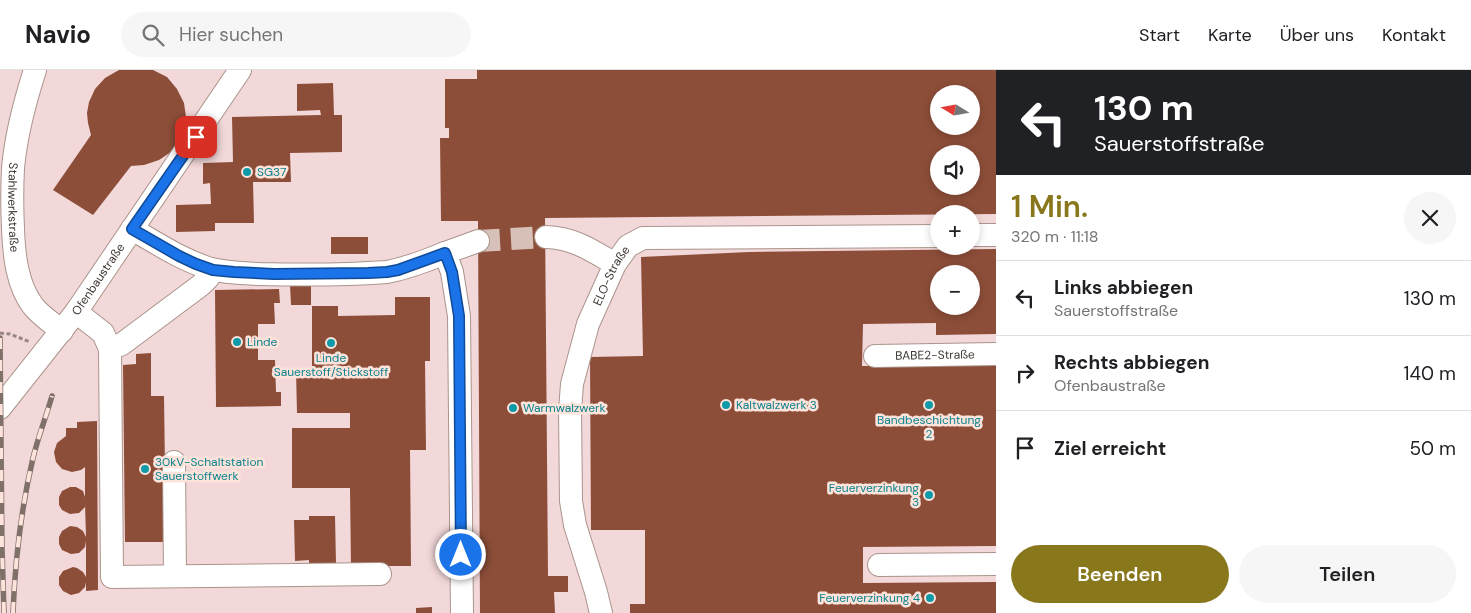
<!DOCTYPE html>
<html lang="de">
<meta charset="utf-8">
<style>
:root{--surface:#fff;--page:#f6f6f6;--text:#202124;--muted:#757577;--line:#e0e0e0;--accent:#89771c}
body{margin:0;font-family:"DM Sans",sans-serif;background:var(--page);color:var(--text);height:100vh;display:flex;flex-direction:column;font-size:19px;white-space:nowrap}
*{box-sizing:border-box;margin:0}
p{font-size:16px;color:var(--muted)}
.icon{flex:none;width:28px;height:28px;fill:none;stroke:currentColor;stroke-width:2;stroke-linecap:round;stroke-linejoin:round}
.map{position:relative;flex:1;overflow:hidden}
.details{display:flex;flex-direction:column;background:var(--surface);width:475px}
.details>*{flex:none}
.banner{background:#202124;color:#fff;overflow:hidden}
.needle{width:32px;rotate:281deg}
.controls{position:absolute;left:930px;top:15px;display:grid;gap:10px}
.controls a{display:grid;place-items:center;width:50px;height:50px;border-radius:50%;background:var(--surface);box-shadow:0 2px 8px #0003;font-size:25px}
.pin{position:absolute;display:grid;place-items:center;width:42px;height:42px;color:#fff;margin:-21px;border-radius:10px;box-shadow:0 2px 8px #0006}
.me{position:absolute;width:55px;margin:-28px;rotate:0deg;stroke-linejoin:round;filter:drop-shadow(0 0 4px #0008)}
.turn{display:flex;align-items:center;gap:18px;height:105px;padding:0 15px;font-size:22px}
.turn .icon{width:65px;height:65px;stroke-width:2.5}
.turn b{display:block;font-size:35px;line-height:42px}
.round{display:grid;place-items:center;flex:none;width:52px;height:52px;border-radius:26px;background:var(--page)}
.summary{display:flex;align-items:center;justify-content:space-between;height:85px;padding:0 15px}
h1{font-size:30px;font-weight:600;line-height:38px;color:var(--accent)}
.primary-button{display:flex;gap:10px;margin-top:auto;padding:10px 15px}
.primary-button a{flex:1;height:58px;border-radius:30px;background:var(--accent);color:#fff;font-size:20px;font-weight:600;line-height:58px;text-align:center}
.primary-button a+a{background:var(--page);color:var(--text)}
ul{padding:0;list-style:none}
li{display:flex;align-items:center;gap:15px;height:75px;padding:0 15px;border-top:1px solid var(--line)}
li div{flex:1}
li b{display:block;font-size:19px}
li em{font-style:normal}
header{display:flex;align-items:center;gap:30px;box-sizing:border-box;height:70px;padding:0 25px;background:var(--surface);border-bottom:1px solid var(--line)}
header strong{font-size:24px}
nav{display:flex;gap:28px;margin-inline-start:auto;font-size:18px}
.search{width:350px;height:45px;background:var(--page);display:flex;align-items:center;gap:12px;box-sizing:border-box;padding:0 18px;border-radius:28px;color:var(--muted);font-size:19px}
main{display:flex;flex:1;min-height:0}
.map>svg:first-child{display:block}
.industrial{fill:#f3d8d9;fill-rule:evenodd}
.building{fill:#8c4e39;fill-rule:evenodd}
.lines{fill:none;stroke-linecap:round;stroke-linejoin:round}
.minor-tunnel{stroke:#d7c0b8;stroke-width:22;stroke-dasharray:22 11;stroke-linecap:butt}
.minor-casing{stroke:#ab948b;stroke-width:24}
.path{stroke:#988780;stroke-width:3;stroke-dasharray:4 2.5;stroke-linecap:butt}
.minor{stroke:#fff;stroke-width:22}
.rail-casing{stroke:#7f706a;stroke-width:5.5}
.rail{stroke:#fde3da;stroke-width:4;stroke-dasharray:11;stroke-linecap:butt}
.route-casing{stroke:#114b97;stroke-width:12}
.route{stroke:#1a73e8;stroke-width:9}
.culture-dot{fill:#0f9aa8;stroke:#fde3da;stroke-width:2}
.labels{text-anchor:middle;stroke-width:5;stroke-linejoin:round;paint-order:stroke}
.culture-label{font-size:12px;fill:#0d838f;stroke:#fde3da;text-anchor:start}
.street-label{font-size:12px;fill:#3f3632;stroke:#fde3da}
</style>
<header>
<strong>Navio</strong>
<div class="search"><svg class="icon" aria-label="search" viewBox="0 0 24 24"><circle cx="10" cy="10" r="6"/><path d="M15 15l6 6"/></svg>Hier suchen</div>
<nav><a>Start</a><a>Karte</a><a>Über uns</a><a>Kontakt</a></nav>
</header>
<main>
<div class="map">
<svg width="996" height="543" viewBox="0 0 996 543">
<rect width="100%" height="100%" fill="#fde3da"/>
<path class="industrial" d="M0,0h996v543h-996zM939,24h32v32h-32zM939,84h32v32h-32zM939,144h32v32h-32zM939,204h32v32h-32z"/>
<path class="building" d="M119,0h34l14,7 10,12 7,14 2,14 -5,20 -10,15 -12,8 -15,5 -13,1 -38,49 -40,-25 38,-55 -3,-12 -1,-10 2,-11 6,-13 10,-11z
M477,0h519v144l-451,4 3,358h20v16h-14l1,21h-75l-2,-392h-37l-1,-83h9v-10h-4v-49h32zM939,24h32v32h-32zM939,84h32v32h-32z
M333,13l1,32h8v37l-52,1 1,29h-38l1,41h-39v8l-39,1v-27l35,-1 -1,-21 -7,1v-21l30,-1 -1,-45 89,-2 -1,-5 -23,1v-27z
M331,167h37v17h-37z
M996,179v85l-60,1v-12l-73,1 -1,42 134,-1v181l-133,1v36l133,-1v31h-366v-9h15v-74h-54l-1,-173 53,-1 -2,-99 108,-5zM939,204h32v32h-32z
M290,215h21v20h-20z
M279,219l1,14h-6l1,21h-17v36h17l1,32h5v14l-65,1 -1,-117z
M395,227h35v64h-5l1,89h-16l1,116h-60l-1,-78h-58v-60h58v-15h-53l-1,-42h16v-65h26v10l57,-1z
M151,283v43h13l2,146h-41l-2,-177 13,-1v-10z
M97,351l1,169 -12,1v-9l-1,5 -6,6 -8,2 -8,-4 -4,-6v-8l4,-6 10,-4 4,1 6,4 3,5v-36l-1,6 -6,6 -8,1 -9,-4 -3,-6v-7l3,-6 8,-5 7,1 6,4 3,6 -1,-34v4l-6,6 -9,1 -8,-4 -3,-5v-8l3,-6 8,-4h6l7,4 2,6v-30l-4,3 -9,2 -10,-3 -6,-7 -2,-10 3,-9 9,-7v-8h11v-6z
M309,446h26l1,48h-27v-4l-14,1 -1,-41h15z
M432,537v6h-16v-5z"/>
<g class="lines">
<path class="minor-tunnel" d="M478,171l68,-4"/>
<defs>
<g id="minor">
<path id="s1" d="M35,0c-10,31 -19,65 -22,98 -1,20 -1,40 0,61 1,26 4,56 20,77 8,10 19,17 29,25"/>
<path d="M132,159c26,15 50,31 79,40 16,4 33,4 49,5 42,1 85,1 127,-2 20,-4 39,-11 58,-19l7,19 7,44 3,297"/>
<path d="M971,165h25"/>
<path d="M546,167c28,1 45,13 69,27"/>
<path d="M445,183l33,-12"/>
<path d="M76,242l27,21 7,16 2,228 268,-3"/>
<path d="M110,279l12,-5 79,-59 7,-7 5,-8"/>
<path id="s2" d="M875,286l121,-2"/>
<path id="s3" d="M0,338l76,-96 164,-242"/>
<path d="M174,392l1,114"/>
<path d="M879,495l117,-1"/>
<path id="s4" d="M601,543l-5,-21 -21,-67 -4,-24 -1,-90 2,-27 16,-60 27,-60 13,-18 15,-8 296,-2"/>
</g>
</defs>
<use href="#minor" class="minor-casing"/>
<path class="path" d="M0,263l10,1 20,8"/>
<use href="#minor" class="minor"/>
<defs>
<path id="rail" d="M0,268l2,210 2,65
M13,543c2,-52 8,-104 20,-155 5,-21 13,-41 19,-62"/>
</defs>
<use href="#rail" class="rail-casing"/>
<use href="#rail" class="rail"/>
</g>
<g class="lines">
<defs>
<path id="route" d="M196,67l-64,92 47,27 17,8 17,6 21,2 40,2 94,-1 19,-1 11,-2 47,-17 7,19 7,44 2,239"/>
</defs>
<use href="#route" class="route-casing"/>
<use href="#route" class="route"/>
</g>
<g class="culture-dot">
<circle cx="247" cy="102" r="5"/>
<circle cx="237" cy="272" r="5"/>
<circle cx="331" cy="273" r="5"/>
<circle cx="726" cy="335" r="5"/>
<circle cx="929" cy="335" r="5"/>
<circle cx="513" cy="338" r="5"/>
<circle cx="145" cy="399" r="5"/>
<circle cx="929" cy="425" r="5"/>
<circle cx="930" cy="528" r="5"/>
</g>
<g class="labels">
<g class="culture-label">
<text x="257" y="106">SG37</text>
<text x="247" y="276">Linde</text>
<text x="331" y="292" text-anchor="middle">Linde<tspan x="331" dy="14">Sauerstoff/Stickstoff</tspan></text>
<text x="736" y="339">Kaltwalzwerk 3</text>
<text x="523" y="342">Warmwalzwerk</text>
<text x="929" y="354" text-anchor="middle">Bandbeschichtung<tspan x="929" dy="14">2</tspan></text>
<text x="155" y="396">30kV-Schaltstation<tspan x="155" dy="14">Sauerstoffwerk</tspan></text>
<text x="919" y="422" text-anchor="end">Feuerverzinkung<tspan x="919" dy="14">3</tspan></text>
<text x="920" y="532" text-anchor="end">Feuerverzinkung 4</text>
</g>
<g class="street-label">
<text dy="4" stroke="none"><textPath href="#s1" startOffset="140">Stahlwerkstraße</textPath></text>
<text dy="4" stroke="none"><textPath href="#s3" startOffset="162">Ofenbaustraße</textPath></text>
<text dy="4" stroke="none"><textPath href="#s4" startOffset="349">ELO-Straße</textPath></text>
<text dy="4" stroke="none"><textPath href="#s2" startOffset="60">BABE2-Straße</textPath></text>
</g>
</g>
</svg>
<div class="controls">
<a><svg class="needle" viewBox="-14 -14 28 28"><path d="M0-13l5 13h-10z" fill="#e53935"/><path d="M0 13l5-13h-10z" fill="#757577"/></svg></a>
<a><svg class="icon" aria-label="sound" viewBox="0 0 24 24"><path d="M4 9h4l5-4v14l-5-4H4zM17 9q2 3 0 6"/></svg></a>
<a>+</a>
<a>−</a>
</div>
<div class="pin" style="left:196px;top:67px;background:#d93025"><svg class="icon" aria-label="arrive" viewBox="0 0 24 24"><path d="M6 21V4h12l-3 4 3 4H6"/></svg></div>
<svg class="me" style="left:461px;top:485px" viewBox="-20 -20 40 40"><circle r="17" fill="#1a73e8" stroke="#fff" stroke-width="3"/><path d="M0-11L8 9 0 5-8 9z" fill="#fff"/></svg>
</div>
<section class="details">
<div class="banner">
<div class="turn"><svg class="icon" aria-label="left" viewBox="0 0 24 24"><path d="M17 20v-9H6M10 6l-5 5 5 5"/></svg><div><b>130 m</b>Sauerstoffstraße</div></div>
</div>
<div class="summary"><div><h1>1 Min.</h1><p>320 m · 11:18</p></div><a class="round"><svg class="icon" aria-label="close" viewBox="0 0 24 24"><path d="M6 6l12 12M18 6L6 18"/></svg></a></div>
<ul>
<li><svg class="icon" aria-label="left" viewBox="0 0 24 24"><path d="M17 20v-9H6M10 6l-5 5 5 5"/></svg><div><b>Links abbiegen</b><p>Sauerstoffstraße</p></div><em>130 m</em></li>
<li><svg class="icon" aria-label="right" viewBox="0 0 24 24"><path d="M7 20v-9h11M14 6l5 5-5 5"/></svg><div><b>Rechts abbiegen</b><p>Ofenbaustraße</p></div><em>140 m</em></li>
<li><svg class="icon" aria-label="arrive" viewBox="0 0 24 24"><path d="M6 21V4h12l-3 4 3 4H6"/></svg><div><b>Ziel erreicht</b></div><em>50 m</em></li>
</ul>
<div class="primary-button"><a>Beenden</a><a>Teilen</a></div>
</section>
</main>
